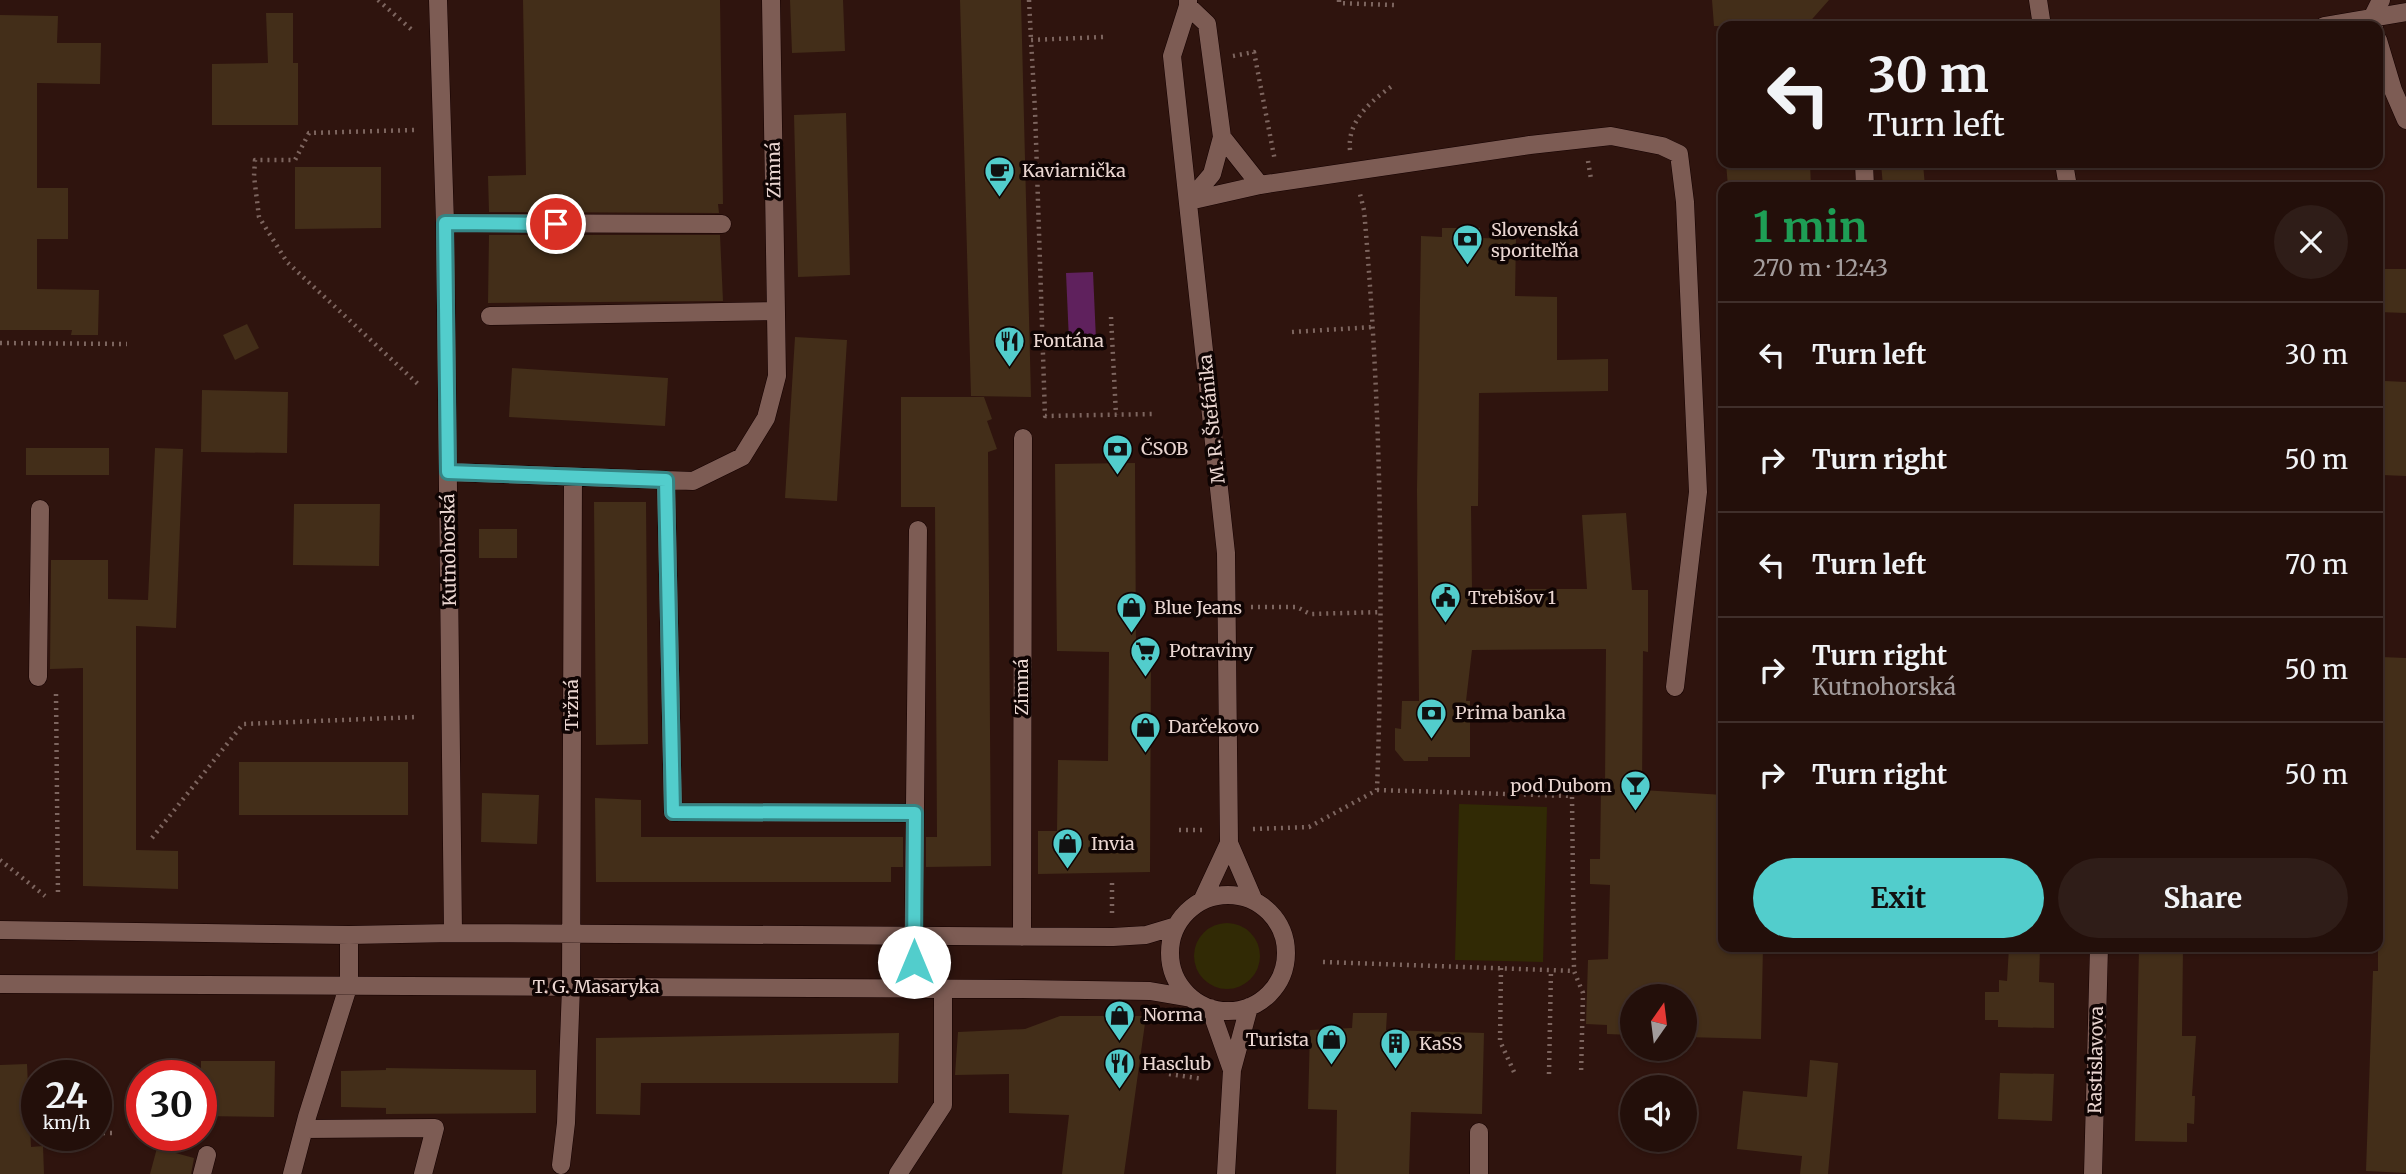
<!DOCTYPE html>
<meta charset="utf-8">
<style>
:root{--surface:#230f0a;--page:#2f1d18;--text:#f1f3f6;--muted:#a39c9c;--line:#402f2b;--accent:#52cdcc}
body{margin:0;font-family:Merriweather,serif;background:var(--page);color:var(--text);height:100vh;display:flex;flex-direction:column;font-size:26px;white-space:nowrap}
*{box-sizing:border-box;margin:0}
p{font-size:23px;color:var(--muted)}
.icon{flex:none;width:38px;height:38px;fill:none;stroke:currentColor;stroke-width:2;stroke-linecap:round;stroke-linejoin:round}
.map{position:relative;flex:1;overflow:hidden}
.panel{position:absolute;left:1718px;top:182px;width:665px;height:770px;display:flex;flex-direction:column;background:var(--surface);border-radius:14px;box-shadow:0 2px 5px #0004,0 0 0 2px var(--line)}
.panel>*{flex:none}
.hud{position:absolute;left:1718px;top:21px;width:665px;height:147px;border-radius:14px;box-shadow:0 2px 5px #0004,0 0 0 2px var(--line);background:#230f0a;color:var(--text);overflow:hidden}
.needle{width:46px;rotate:14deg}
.fabs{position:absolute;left:1620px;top:984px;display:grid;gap:14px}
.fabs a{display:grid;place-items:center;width:77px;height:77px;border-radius:50%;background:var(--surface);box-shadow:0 2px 5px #0004,0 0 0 2px var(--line);font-size:35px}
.speed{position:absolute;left:21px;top:1060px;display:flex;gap:14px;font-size:35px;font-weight:700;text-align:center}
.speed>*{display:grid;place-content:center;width:91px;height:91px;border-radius:50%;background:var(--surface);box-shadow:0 2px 5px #0004,0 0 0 2px var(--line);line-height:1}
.speed small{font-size:18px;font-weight:400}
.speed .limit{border:10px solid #d22;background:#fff;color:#111}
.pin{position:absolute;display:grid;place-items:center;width:60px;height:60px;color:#fff;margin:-30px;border:4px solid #fff;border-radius:50%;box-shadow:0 2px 7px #0007}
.me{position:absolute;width:77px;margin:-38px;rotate:0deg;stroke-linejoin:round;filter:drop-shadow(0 0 5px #0008)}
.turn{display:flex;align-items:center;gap:24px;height:147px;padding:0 35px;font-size:32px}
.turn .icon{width:91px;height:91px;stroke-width:2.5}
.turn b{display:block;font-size:49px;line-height:60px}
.round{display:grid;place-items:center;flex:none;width:74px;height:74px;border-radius:37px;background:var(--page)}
.headline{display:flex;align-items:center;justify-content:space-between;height:119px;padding:0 35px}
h1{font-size:42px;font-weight:700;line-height:52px;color:#1e9e55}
.primary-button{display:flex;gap:14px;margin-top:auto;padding:14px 35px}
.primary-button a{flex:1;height:80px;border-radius:42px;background:var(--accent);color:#111;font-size:28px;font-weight:700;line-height:80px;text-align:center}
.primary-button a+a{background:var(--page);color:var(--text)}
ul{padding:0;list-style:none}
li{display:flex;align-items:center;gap:21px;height:105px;padding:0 35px;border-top:2px solid var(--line)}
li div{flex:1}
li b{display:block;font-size:26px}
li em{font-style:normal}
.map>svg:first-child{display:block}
.green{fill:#312a05}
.water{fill:#5f215d}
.building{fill:#432e19}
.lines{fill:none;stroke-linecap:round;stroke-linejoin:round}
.minor-casing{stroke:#150100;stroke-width:19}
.path{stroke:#7d655f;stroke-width:4.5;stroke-dasharray:2 5;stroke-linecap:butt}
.minor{stroke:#7d5c54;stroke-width:18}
.route-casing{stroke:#358585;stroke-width:18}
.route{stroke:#52cdcc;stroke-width:12}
.labels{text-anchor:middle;stroke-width:7;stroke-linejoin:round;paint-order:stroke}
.street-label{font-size:18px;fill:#ead6d1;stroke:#0f0403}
.poi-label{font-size:18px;fill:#ead6d1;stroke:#0f0403;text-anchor:start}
</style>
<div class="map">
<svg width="2406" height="1174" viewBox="0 0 2406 1174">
<rect width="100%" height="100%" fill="#2f140e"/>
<path class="green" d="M1459,804l88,3 -4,155 -88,-2z
M1194 956a33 33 0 1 1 66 0a33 33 0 1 1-66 0Z"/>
<path class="water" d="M1093,272l3,68 -27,1 -3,-68z"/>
<path class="building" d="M523,0h197l3,204h-5l1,9 -230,-1 -1,-36 38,-1z
M790,0h53l2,51 -53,2z
M960,0h61l10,397 -60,-1z
M1712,0h117l-23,26h-92z
M266,13h27v50h5v62h-86v-61l56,-1z
M0,15l58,1 -1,27h44l-1,41 -63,-1v105h31v51h-31v50l62,1 -1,45h-27l1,-5h-72z
M846,113l4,162 -52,2 -4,-162z
M1726,163h84l1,24h-83z
M1881,163h42l2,24h-42z
M295,167h86v61l-86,1z
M1442,228h38v10l36,1 -1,57 42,1v63l51,-1v32l-129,2 -1,113h-7l1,83h115l-5,-74 44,-2 6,77h16v62l-5,-1 -1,139 82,5v152h39l-2,92 -76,-2v-41h-52v39l-26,-1v-9l-21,-1 2,-64 20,-1 2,-74 -20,-1v-25h10l1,-71h4l1,-139 -134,1 -6,51h4v56h-42v4h-24l-9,-11v-22l6,1 1,-28h17l-2,-211 4,-254 21,1z
M489,235h231l3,66 -235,2z
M2378,269h28v44l-28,-1z
M247,324l12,24 -24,12 -12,-25z
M795,337l52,3 -10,161 -52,-3z
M512,368l156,10 -3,48 -156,-9z
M2385,381l21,1v94l-24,-1z
M202,390l86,2 -1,61 -86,-1z
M901,397h83l8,22 -5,2 10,28 -9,3 3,414 -65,1v-30h11l-2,-330h-34z
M26,448h83v27h-83z
M155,448l28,1 -7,179 -40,-2v224l42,1v38l-95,-3v-218l-33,1 1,-109h57v39l40,1z
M1135,463l1,189h15l-1,220 -112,2v-43h19l1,-71 50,1 1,-109 -52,-1 -2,-187z
M594,502h52l2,242 -52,1z
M294,504h86l-1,62 -86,-1z
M479,529h38v29h-38z
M2381,657l25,1v515l-40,-2 7,-200h5v-208z
M239,762h169v53h-169z
M482,793l57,2 -2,49 -56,-2z
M595,798l46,2v37h262v30h-12v15h-295z
M2009,947h31l-1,35 15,1v45l-56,-1v-7h-13v-28h14v-12l8,1z
M2139,947h44l-1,89h14l-4,60h3l-1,28 -7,-1v19l-52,-1z
M1353,1013h34l-1,17 98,3 -2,81 -71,-2 -2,62h-73l1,-64 -29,-1 2,-79 42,-2z
M1060,1016h86l-22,158h-62l7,-59 -60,-2v-39l-54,1 3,-43 67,-3z
M899,1033l-1,50h-257l-1,32 -44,-1v-76z
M1810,1060l28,3 -10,111h-28l2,-18 -65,-7 6,-58 64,6z
M201,1061h74l-1,56 -73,-1z
M27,1064l4,83 12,-1 1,28h-44v-109z
M386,1068l150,2v43l-150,1v-6l-45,-1v-36l45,-1z
M2000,1073l54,1 -2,47 -54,-2z
M157,1148l37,10 -3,16h-41z"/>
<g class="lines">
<defs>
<path id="minor" d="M438,0l7,223 8,710
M1188,0v6l-16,50 54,497 3,290 25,58
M2038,0l4,26
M1188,6l19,18 15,113 38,48
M2324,26l82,-14
M2374,26l-2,-8 9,-18
M2378,40l15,50 13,30
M1864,163l1,24
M2064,163l4,24
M1189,201l71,-16 270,-40 81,-9 51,10 17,8 6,48 13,290 -23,195
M1189,201l23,-27 10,-37
M445,223l277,1
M490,316l286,-5
M448,472l245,9 49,-24 24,-39 11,-42 -6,-376
M666,480l7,332 242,1
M38,677l2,-168
M1170 953a58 58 0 1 1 116 0a58 58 0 1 1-116 0Z
M1202,901l27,-58
M0,930l349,5 104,-2 660,4 33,-2 30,-9
M1022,937l1,-499
M0,984l1022,5 128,2 41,7
M913,989l5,-459
M1210,1008l22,62
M304,1129l131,-1 -12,46
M1479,1132v42
M561,1165l5,-42 5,-136 2,-510
M202,1174l5,-19
M292,1174l15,-57 42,-133v-49
M898,1174l45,-69v-116
M1226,1174l6,-104 17,-63
M2093,1174l6,-227"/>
</defs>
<use href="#minor" class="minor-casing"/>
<path class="path" d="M378,0l34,30
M1029,0l2,40
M1339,0v3l55,2
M1103,37l-72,3 4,70 10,306 110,-2
M1233,56l21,-4 21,109
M414,130l-105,3 -14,27h-40l-1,16 5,41 28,45 132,123
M1350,150c-3,-30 22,-50 45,-66
M1588,161l3,18
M1111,317l5,98
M1292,332l82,-5
M0,343l127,1
M1251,607h46l13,7 72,-2
M1156,608h48
M56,694l2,202
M1377,790l195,6 2,175
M1253,829l56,-2 68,-37c7,-194 4,-387 -13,-580l-4,-16
M1179,830h27
M152,838l91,-114 173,-7
M0,860l45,36
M1112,883v31
M1323,962l251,9 9,22 -2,82
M1501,968l-1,73 14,31
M1169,1074l34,5
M1549,1074l2,-104
M31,1132h6
M96,1133h16"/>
<use href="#minor" class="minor"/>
</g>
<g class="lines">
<defs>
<path id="route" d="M556,224l-111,-1 3,249 218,8 7,332 242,1 -1,149"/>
</defs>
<use href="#route" class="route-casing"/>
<use href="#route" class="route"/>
</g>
<defs>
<symbol id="cafe-pin" viewBox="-11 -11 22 30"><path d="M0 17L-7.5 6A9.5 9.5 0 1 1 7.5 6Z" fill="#52cdcc" stroke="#0f0403"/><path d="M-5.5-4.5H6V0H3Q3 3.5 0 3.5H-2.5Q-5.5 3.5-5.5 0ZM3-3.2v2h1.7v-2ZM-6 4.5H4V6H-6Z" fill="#111"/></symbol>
<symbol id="bank-pin" viewBox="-11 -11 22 30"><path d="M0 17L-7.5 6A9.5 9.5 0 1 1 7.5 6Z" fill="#52cdcc" stroke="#0f0403"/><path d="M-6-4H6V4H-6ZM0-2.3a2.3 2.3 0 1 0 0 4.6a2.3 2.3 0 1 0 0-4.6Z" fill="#111"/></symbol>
<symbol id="restaurant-pin" viewBox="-11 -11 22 30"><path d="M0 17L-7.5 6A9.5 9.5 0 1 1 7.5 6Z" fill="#52cdcc" stroke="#0f0403"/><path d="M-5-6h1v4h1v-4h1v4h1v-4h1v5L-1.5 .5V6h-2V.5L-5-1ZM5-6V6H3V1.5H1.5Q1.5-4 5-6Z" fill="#111"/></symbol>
<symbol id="civic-pin" viewBox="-11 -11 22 30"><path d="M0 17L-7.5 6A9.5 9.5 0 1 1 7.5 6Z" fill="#52cdcc" stroke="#0f0403"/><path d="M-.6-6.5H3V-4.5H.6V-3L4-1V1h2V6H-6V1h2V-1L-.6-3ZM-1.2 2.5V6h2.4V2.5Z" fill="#111"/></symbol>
<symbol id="shop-pin" viewBox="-11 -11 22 30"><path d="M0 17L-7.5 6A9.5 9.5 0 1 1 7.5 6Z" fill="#52cdcc" stroke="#0f0403"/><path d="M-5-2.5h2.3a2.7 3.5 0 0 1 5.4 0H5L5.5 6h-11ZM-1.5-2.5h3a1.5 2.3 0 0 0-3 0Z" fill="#111"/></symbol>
<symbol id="supermarket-pin" viewBox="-11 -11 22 30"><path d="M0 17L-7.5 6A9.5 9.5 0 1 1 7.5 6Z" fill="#52cdcc" stroke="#0f0403"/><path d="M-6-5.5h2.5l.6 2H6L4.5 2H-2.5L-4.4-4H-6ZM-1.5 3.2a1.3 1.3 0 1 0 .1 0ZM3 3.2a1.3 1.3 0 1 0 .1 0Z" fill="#111"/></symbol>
<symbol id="bar-pin" viewBox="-11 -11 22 30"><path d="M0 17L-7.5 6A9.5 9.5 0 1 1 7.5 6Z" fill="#52cdcc" stroke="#0f0403"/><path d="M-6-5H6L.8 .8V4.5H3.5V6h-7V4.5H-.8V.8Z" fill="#111"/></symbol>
<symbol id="building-pin" viewBox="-11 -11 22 30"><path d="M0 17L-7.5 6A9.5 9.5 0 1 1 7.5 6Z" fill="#52cdcc" stroke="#0f0403"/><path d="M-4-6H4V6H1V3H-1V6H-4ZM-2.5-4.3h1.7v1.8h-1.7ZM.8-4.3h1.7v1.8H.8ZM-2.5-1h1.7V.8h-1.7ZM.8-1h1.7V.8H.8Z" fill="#111"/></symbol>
</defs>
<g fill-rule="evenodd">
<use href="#cafe-pin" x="982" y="154" width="35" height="47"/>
<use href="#bank-pin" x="1450" y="222" width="35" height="47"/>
<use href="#restaurant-pin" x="992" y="324" width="35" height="47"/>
<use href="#bank-pin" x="1100" y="432" width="35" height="47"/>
<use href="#civic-pin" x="1428" y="580" width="35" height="47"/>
<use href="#shop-pin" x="1114" y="590" width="35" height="47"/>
<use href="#supermarket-pin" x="1128" y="634" width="35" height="47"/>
<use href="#bank-pin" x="1414" y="696" width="35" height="47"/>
<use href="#shop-pin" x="1128" y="710" width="35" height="47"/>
<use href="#bar-pin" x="1618" y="768" width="35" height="47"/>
<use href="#shop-pin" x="1050" y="826" width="35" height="47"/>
<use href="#shop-pin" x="1102" y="998" width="35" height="47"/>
<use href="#shop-pin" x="1314" y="1022" width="35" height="47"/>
<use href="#building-pin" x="1378" y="1026" width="35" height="47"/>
<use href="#restaurant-pin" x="1102" y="1046" width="35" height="47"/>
</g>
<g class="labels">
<g class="street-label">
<text transform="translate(774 170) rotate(-91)" y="6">Zimná</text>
<text transform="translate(1212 419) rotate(-96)" y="6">M. R. Štefánika</text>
<text transform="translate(449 550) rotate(-91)" y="6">Kutnohorská</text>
<text transform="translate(1022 687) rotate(-90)" y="6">Zimná</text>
<text transform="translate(572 705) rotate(-90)" y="6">Tržná</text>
<text x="596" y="993">T. G. Masaryka</text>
<text transform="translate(2096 1060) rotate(-89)" y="6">Rastislavova</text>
</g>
<g class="poi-label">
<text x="1022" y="177">Kaviarnička</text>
<text x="1491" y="236">Slovenská<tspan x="1491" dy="21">sporiteľňa</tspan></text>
<text x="1033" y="347">Fontána</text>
<text x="1141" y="455">ČSOB</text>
<text x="1468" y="604">Trebišov 1</text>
<text x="1154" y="614">Blue Jeans</text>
<text x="1169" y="657">Potraviny</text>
<text x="1455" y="719">Prima banka</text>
<text x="1168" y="733">Darčekovo</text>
<text x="1612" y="792" text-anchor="end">pod Dubom</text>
<text x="1091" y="850">Invia</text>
<text x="1143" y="1021">Norma</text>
<text x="1309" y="1046" text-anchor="end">Turista</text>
<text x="1419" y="1050">KaSS</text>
<text x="1142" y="1070">Hasclub</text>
</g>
</g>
</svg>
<div class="fabs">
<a><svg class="needle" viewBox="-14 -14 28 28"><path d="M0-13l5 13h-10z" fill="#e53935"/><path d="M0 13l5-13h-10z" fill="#a39c9c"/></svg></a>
<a><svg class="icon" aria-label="sound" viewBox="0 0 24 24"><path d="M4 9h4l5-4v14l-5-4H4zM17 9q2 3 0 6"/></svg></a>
</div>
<div class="speed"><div>24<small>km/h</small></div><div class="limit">30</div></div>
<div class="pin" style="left:556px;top:224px;background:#d93025"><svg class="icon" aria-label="arrive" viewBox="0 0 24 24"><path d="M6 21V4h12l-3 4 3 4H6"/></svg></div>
<svg class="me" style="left:914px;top:962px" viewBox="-20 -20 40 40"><circle r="19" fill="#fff"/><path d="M0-13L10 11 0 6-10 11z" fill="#52cdcc"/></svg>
<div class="hud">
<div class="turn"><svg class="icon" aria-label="left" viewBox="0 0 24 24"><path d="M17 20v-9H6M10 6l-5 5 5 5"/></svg><div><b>30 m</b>Turn left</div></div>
</div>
<section class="panel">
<div class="headline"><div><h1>1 min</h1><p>270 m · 12:43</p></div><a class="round"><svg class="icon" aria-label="close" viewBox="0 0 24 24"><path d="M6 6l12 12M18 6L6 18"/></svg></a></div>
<ul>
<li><svg class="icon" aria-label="left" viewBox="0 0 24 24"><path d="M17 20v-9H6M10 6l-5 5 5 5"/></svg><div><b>Turn left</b></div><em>30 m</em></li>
<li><svg class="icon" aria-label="right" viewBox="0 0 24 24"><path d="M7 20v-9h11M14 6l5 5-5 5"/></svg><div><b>Turn right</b></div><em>50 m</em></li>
<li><svg class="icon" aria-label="left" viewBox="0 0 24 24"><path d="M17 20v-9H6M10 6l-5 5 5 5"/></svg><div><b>Turn left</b></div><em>70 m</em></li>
<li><svg class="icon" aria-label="right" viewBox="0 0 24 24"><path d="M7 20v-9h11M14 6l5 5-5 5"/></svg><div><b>Turn right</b><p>Kutnohorská</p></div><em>50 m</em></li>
<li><svg class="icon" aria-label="right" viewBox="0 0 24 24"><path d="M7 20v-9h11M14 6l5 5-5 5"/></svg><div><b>Turn right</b></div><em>50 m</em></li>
</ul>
<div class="primary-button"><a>Exit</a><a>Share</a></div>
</section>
</div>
